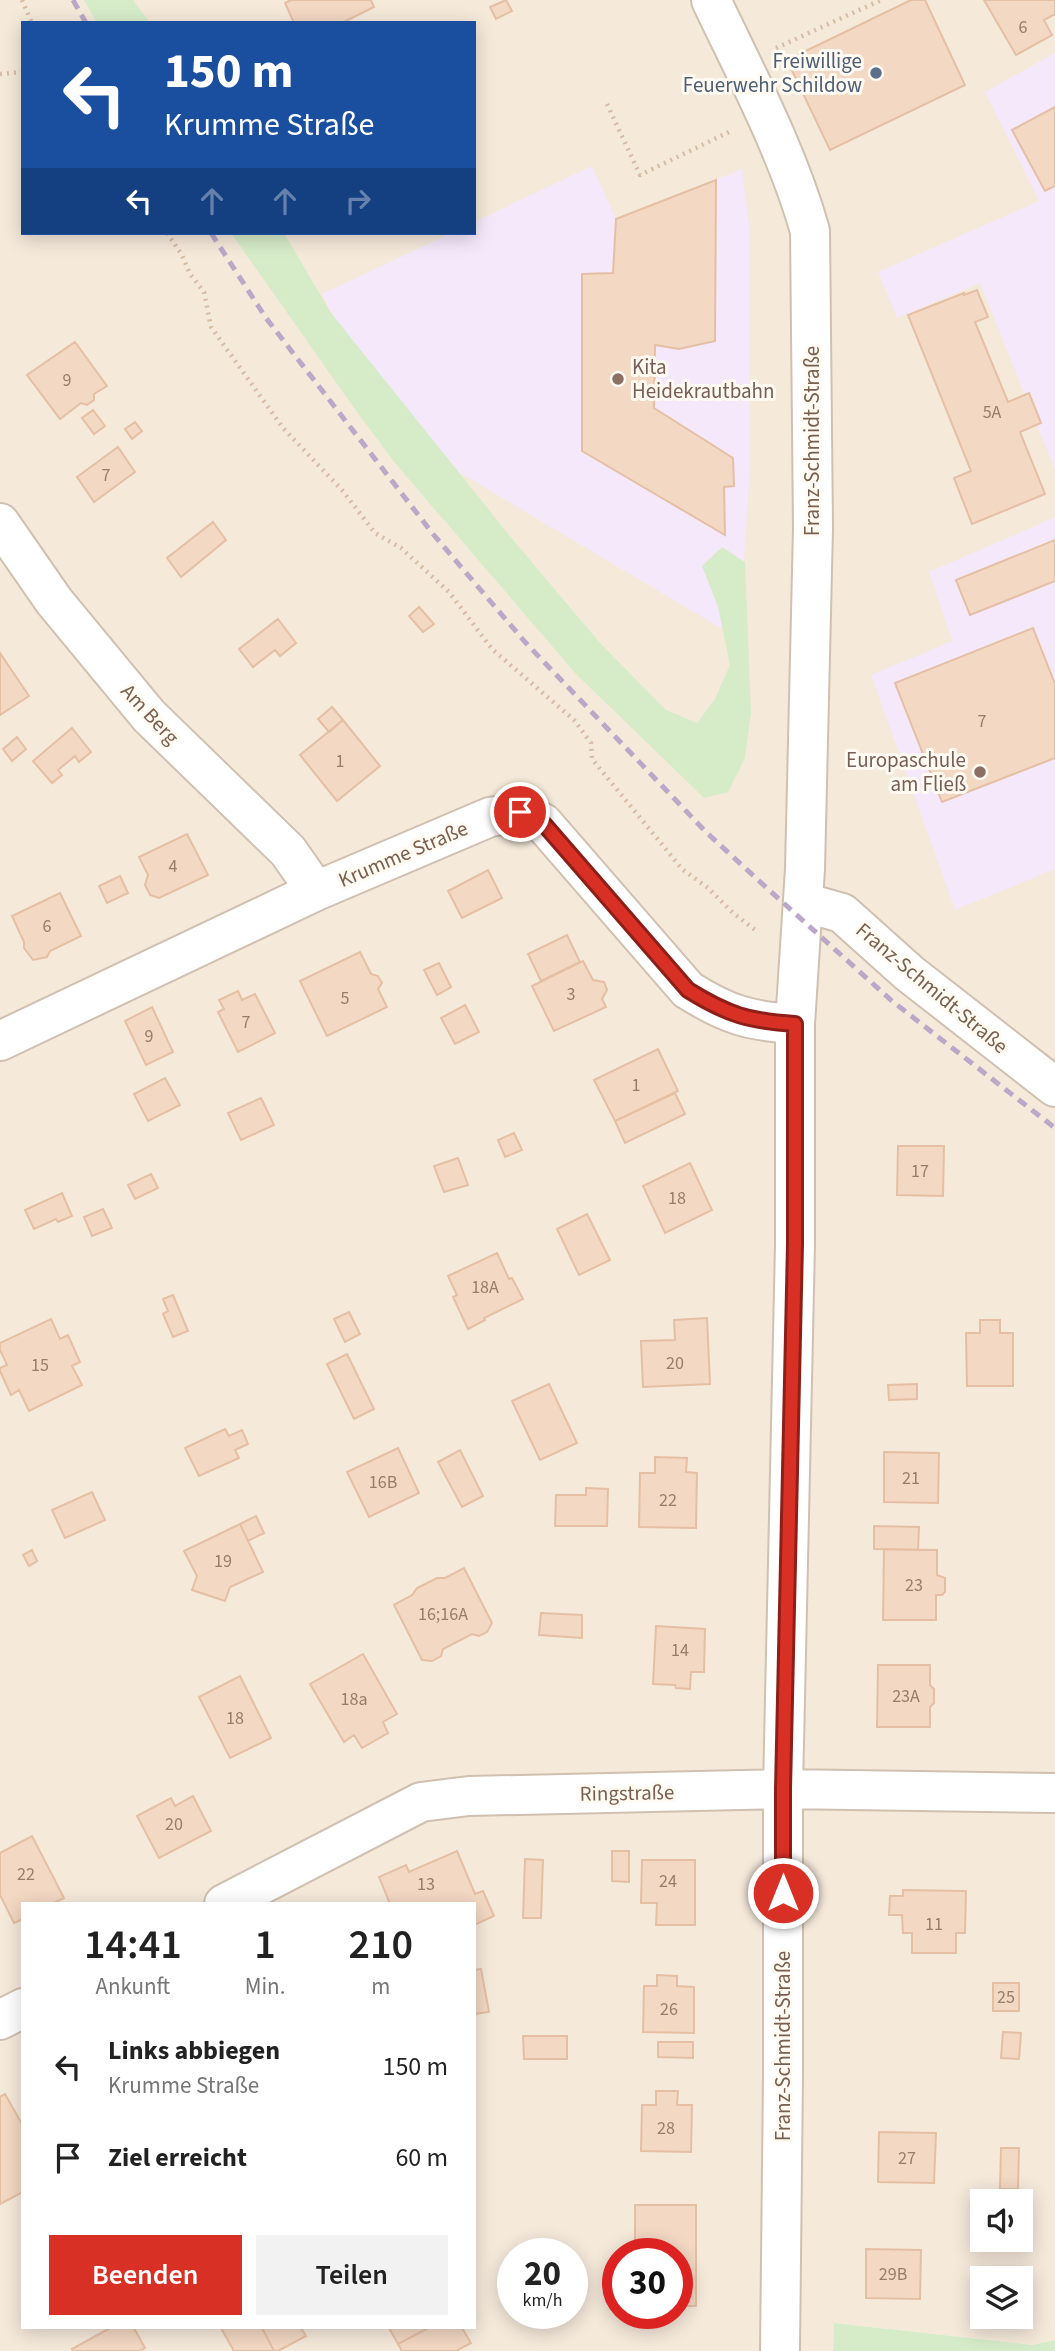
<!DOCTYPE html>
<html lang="de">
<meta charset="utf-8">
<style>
:root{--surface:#fff;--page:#f2f2f2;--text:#222;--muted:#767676;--accent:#d93025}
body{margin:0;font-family:"Source Sans 3",sans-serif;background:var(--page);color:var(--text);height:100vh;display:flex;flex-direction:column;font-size:26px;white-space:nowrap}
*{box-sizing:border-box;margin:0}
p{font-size:23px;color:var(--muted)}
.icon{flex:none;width:38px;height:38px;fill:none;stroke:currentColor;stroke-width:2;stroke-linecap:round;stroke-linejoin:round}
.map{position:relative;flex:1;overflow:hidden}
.details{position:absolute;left:21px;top:1902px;width:455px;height:427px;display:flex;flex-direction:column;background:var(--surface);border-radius:0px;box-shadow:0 4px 18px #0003}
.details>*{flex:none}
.top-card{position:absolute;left:21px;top:21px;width:455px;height:214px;border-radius:0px;box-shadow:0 4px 18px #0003;background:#1a4fa0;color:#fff;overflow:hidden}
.controls{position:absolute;left:970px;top:2189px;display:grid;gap:14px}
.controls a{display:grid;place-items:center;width:63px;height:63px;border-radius:0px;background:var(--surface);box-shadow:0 4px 18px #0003;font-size:35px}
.speed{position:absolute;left:497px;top:2238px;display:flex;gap:14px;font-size:35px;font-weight:700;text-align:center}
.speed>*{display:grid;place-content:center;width:91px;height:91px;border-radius:50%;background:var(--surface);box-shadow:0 4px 18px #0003;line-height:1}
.speed small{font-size:18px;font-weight:400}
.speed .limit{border:10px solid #d22;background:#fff;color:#111}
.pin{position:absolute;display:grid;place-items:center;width:60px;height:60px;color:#fff;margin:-30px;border:4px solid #fff;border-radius:50%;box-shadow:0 2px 7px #0007}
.me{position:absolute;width:77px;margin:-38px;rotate:0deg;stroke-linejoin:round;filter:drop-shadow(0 0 5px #0008)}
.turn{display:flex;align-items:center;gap:24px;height:147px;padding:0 28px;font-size:32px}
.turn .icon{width:91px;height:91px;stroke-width:2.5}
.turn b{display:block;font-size:49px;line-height:60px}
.lanes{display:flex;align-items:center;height:66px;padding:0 28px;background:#0003;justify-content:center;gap:35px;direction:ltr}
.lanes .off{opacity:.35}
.eta{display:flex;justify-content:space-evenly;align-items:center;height:119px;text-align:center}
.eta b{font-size:42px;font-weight:600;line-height:49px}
.button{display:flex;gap:14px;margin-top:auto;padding:14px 28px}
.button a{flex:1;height:80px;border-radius:0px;background:var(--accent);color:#fff;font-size:28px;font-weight:600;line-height:80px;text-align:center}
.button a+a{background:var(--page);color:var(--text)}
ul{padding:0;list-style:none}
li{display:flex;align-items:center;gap:21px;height:91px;padding:0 28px}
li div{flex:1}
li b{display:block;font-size:26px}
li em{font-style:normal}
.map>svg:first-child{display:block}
.residential{fill:#f5e9da;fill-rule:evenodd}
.education{fill:#f4e8fa}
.green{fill:#d6ecc9}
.building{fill:#f3d8c3;stroke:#e5bfa4;stroke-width:2}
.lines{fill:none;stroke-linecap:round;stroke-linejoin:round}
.minor-casing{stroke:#d0c0b0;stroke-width:42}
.path{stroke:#d8bba5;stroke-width:4.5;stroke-dasharray:2 5;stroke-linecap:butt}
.minor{stroke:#fff;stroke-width:38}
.rail{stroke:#bba8c9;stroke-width:5;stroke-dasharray:10 7;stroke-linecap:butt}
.route-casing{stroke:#8d1f18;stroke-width:18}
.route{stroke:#d93025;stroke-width:12}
.service-dot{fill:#5c6f8a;stroke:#fffbf3;stroke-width:2.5}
.education-dot{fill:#8d6e63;stroke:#fffbf3;stroke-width:2.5}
.labels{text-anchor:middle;stroke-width:6;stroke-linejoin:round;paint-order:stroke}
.number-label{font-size:18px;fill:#987d6a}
.service-label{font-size:21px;fill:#4e5e75;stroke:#fffbf3;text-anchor:end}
.education-label{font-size:21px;fill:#785e54;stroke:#fffbf3;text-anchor:start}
.street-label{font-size:21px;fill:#795f4d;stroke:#fffbf3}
</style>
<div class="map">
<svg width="1055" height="2351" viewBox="0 0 1055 2351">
<rect width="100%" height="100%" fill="#fdf7ec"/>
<path class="residential" d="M0,0h1055v2340l-22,5 -199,-22 -1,28h-833zM23,23h451v210h-451zM23,1904h451v424h-451zM982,2202h38v38h-38zM513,2254h59v60h-59zM618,2254h59v60h-59zM982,2278h38v39h-38z"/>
<path class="education" d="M1055,53v417l-75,-187 -83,35 -19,-46 161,-71 -54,-109z
M592,166l24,53 126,-50 7,55 1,241 -11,174 -279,-166 -114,-132 -24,-47 129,-61h23v-11z
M1055,517v352l-100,41 -84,-235 81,-34 -23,-69z"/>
<path class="green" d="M84,0h49l17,23h-53z
M231,233h53l47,80 178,222 91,108 66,67 31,13 18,-24 15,-34 -12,-58 -16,-41 20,-19 23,15 6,151 -6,45 -17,34 -24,6 -128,-124 -181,-211 -41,-55z
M834,2323l199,22 22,-5v11h-222z"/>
<path class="building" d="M291,0h80l3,7 -32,16h-48l-9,-20z
M506,0l6,11 -16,8 -6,-12z
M911,0h14l40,85 -135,65 -43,-90z
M984,0h71v14l-11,6 8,15 -36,20z
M1055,107v79l-10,5 -33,-61z
M716,180l-1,161 -36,8 -24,-4 -1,63 79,50 1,28 -10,1 1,48 -143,-84v-177l31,-1 3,-54z
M977,290l11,27 -13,5 33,80 21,-9 12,30 -21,9 25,62 -73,30 -18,-46 17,-7 -63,-156 56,-22v2z
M75,342l32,44 -13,8v6l-7,5 -6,-2 -21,16 -33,-44z
M93,410l12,16 -11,8 -12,-16z
M135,422l7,9 -10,8 -7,-10z
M118,447l17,25 -41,30 -17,-25z
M213,522l13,18 -45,37 -14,-19z
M1055,540v41l-85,34 -14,-35z
M419,607l15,17 -11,8 -14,-16z
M278,619l18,24 -16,13 -5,-6 -22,17 -14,-18z
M1033,628l22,56v74l-113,44 -47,-119z
M0,653l29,43 -29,19z
M332,707l11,13 -14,12 -11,-13z
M343,720l37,46 -43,35 -37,-46z
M72,728l19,24 -12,10 -4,-6 -17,14 4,5 -10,8 -19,-22z
M17,737l9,12 -14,12 -9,-12z
M187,834l21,41 -49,23 -9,-3 -5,-10 3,-10 -9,-18z
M488,870l14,28 -40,20 -14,-27z
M120,876l8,17 -21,10 -8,-17z
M60,893l21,43 -31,15 -3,6 -14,3 -9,-12v-6l-12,-26z
M567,935l13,27 -39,19 -13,-27z
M360,952l11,22 7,2 4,7 -4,6 9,18 -60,29 -27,-55z
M583,961l10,19 11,2 3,8 -5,9 4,8 -52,24 -22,-45z
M439,963l12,24 -14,8 -13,-25z
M238,991l4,9 13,-6 20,39 -37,19 -20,-40 6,-3 -5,-9z
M465,1005l14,27 -24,12 -14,-26z
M152,1007l21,45 -27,13 -21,-44z
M658,1049l20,42 -63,30 -21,-41z
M165,1078l15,27 -32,16 -14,-27z
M675,1093l10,21 -60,29 -10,-22z
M261,1098l13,27 -33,15 -13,-27z
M514,1133l8,17 -17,7 -7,-17z
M898,1146h46l-1,50 -46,-1z
M458,1158l10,27 -24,7 -10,-26z
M690,1163l22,47 -47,23 -22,-47z
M151,1174l7,14 -23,11 -7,-14z
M62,1193l10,23 -14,6 -2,-3 -22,10 -9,-19z
M103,1209l9,19 -20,8 -8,-19z
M587,1214l23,46 -31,15 -22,-46z
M497,1253l12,26 3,-1 11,21 -39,19 1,2 -17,9 -15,-32 4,-2 -9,-19z
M173,1295l15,36 -15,6 -10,-23 5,-3 -5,-12z
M349,1312l11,22 -15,8 -11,-23z
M707,1318l3,66 -67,3 -2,-46 34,-1 -1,-20z
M51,1319l9,20 8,-4 12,27 -8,4 10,19 -53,26 -10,-21 -8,5 -11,-24v-3l7,-3 -7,-15v-7z
M980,1320h20v13h13v53h-46l-1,-53h14z
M347,1354l27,55 -20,10 -27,-55z
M549,1384l28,59 -37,17 -28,-59z
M917,1384v15l-28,1 -1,-15z
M225,1429l4,7 13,-6 6,14 -13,6 4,8 -40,18 -14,-28z
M398,1448l21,45 -50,24 -22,-45z
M460,1450l23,46 -21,11 -24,-45z
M884,1452l55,1 -1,50 -54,-1z
M655,1457l32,1 -1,14 11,1 -1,55 -57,-1 1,-54h15z
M586,1488l22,1 -1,37h-52l1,-31h30z
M92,1492l13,28 -40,18 -13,-28z
M256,1516l8,17 -16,8 -8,-17z
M240,1524l23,48 -33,15 -5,14 -33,-11 5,-14 -13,-25z
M874,1526l45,1 -1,23 -44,-1z
M884,1549l53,1v25l8,3v14l-3,3h-6v25h-53z
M32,1550l5,11 -8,5 -6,-11z
M464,1568l28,55 -5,9 -8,4 -7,-2 -29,15 -2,7 -9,5 -10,-1 -28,-55 18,-10 5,-7 20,-10h8z
M541,1613l41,2v23l-43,-3z
M656,1626l49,3 -1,43h-13l-1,17 -14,-1 -1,-3 -22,-1z
M363,1654l34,60 -14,8 5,11 -26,15 -8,-13 -10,7 -34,-58z
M878,1665h52v20l4,4v14l-4,4v20h-53z
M240,1676l31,62 -41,20 -31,-61z
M193,1796l18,35 -52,27 -22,-42 34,-18 4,8z
M32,1836l32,62 -12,6h-29v15l-9,4 -14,-28v-42z
M457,1851l18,43 8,-3 11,25 -20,9v-21h-84l-11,-27 27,-12 3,7z
M612,1851h17v31l-17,-1z
M525,1859l18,1 -2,58h-18z
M642,1860h53v65h-39l1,-22h-16z
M903,1890l63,1 -1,42h-9v20h-44v-20h-9l-1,-18h-13l1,-19h13z
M481,1969l8,43 -15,2v-44z
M657,1975l20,1v10l17,1v46l-51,-1 1,-46h13z
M993,1983h26v28h-26z
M1003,2032l18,1 -2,26 -18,-1z
M523,2036h44v23h-43z
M658,2042h35v16l-35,-1z
M656,2091h22l-1,14h15l-1,47 -50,-1 1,-46h14z
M5,2094l18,32v66l-23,12v-107z
M879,2132l57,1 -2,50 -56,-1z
M1001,2148h18l-1,41h-18z
M635,2205h61v101h-19v-52h-42z
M866,2249l55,1 -1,49 -54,-1z
M110,2328h24l11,20 -5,3h-67l-1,-2z
M221,2328h41l12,23h-40z
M262,2328h39l5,8 -28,15h-4z
M389,2328h39l-30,16z
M428,2328h34l9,15 -15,8h-54l-4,-7z"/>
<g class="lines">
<defs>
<path id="minor" d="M711,0c36,76 76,150 99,231l3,297 -8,341 -10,155v220l-12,545v286l-3,276
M0,523l54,78 95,115 139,135 28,40
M803,902l39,11 67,60 146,114
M0,1041l316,-150 174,-74 30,-5 23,11 145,167c40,25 61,31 107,34
M224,1904l197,-102 48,-6 314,-7 272,4
M0,2020l23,-12"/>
</defs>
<use href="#minor" class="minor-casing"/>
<path class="path" d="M22,0l10,23
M776,48l105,-48
M0,74l23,-2
M607,104l33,71 91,-44
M167,233l15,22 8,19 14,18 7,35 72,101 59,62 33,43 26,15 48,44 43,57 82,71 17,23 1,16 90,110 26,19 25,25 25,19"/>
<use href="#minor" class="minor"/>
<path class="rail" d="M73,0l13,23
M211,233l55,85 167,216 92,108 181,190 52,48 134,121 163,127"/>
</g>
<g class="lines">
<defs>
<path id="route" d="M520,812l23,11 145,167c40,25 61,31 107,34v220l-12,545v104"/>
</defs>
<use href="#route" class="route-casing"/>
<use href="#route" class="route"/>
</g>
<circle class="service-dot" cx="876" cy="73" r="7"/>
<g class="education-dot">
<circle cx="618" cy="379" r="7"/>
<circle cx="980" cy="772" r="7"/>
</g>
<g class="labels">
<g class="number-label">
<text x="1023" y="33">6</text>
<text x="67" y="386">9</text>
<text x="992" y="418">5A</text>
<text x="106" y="481">7</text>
<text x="982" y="727">7</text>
<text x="340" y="767">1</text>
<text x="173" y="872">4</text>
<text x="47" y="932">6</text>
<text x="571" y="1000">3</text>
<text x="345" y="1004">5</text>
<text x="246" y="1028">7</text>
<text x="149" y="1042">9</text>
<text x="636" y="1091">1</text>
<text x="920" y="1177">17</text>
<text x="677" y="1204">18</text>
<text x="485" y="1293">18A</text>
<text x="675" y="1369">20</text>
<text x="40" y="1371">15</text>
<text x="911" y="1484">21</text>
<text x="383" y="1488">16B</text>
<text x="668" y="1506">22</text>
<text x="223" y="1567">19</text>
<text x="914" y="1591">23</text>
<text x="443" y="1620">16;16A</text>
<text x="680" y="1656">14</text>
<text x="906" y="1702">23A</text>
<text x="354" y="1705">18a</text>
<text x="235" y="1724">18</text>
<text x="174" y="1830">20</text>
<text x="26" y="1880">22</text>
<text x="668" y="1887">24</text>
<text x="426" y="1890">13</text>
<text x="934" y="1930">11</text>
<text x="1006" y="2003">25</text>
<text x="669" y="2015">26</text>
<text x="666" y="2134">28</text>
<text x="907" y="2164">27</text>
<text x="893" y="2280">29B</text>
</g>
<g class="service-label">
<text x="862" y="68">Freiwillige<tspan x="862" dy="24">Feuerwehr Schildow</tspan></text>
</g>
<g class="education-label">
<text x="632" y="374">Kita<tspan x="632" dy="24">Heidekrautbahn</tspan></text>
<text x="966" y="767" text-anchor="end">Europaschule<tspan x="966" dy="24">am Fließ</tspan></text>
</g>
<g class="street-label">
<text transform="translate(812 441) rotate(-90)" y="7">Franz-Schmidt-Straße</text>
<text transform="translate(150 714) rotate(47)" y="7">Am Berg</text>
<text transform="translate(403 854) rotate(-23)" y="7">Krumme Straße</text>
<text transform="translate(932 988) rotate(40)" y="7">Franz-Schmidt-Straße</text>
<text transform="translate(627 1793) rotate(-1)" y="7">Ringstraße</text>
<text transform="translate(783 2046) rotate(-90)" y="7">Franz-Schmidt-Straße</text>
</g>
</g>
</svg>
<div class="controls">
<a><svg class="icon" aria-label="sound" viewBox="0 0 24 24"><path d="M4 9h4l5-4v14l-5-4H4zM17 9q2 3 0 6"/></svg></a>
<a><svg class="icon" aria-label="layers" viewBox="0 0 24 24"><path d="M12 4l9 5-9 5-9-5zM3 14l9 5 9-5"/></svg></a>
</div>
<div class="speed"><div>20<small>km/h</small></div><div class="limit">30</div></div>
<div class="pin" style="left:520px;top:812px;background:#d93025"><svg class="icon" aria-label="arrive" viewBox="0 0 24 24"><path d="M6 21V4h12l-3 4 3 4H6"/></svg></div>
<svg class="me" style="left:783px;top:1893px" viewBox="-20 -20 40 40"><circle r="17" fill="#d93025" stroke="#fff" stroke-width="3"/><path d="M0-11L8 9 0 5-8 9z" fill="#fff"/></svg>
<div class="top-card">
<div class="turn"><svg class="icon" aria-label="left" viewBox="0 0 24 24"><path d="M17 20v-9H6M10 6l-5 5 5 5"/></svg><div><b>150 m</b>Krumme Straße</div></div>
<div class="lanes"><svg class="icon" aria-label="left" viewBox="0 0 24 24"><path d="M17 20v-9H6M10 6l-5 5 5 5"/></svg><svg class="icon off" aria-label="ahead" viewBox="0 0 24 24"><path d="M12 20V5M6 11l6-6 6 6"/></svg><svg class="icon off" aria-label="ahead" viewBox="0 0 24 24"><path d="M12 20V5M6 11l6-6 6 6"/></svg><svg class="icon off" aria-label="right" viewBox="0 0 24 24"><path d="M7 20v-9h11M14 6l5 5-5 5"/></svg></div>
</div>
<section class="details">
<div class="eta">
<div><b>14:41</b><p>Ankunft</p></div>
<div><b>1</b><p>Min.</p></div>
<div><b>210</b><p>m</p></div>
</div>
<ul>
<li><svg class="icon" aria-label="left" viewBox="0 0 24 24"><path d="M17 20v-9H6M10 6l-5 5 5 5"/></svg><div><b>Links abbiegen</b><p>Krumme Straße</p></div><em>150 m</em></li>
<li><svg class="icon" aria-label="arrive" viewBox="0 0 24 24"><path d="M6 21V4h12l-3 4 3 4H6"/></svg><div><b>Ziel erreicht</b></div><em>60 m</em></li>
</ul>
<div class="button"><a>Beenden</a><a>Teilen</a></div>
</section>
</div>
